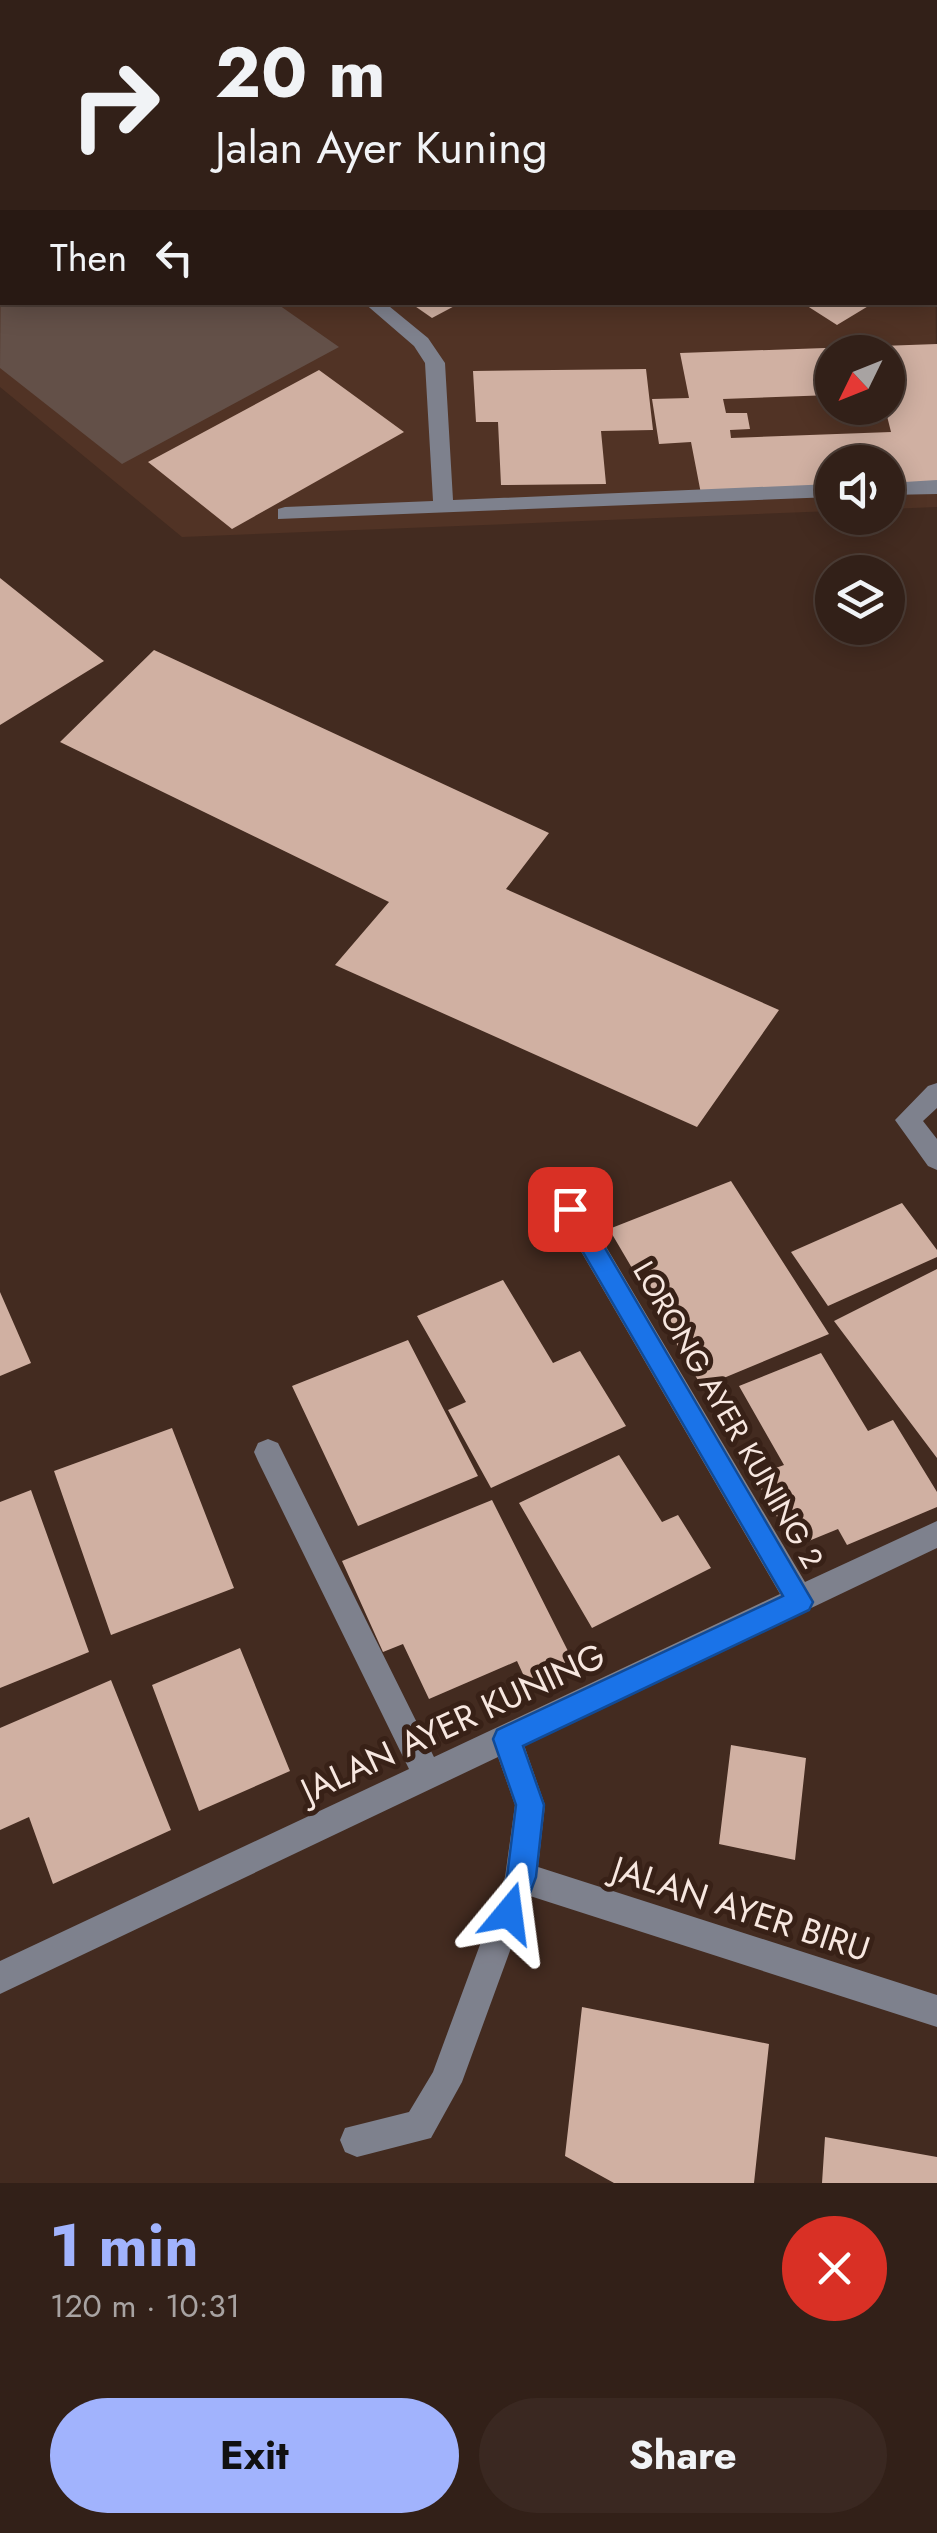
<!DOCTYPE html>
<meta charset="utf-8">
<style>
:root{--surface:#322018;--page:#3a2821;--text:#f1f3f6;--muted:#a8a3a2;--line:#4d3e37;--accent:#a1b3fd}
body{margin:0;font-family:Jost,sans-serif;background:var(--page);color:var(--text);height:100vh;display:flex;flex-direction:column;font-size:38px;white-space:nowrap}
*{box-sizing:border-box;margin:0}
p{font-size:32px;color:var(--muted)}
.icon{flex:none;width:55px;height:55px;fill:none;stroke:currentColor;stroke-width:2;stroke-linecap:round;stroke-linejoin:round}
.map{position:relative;height:2183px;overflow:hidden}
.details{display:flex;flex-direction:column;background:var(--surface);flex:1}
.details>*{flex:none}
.guide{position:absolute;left:0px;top:0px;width:938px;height:305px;box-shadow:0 5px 25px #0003,0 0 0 2px var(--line);background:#322018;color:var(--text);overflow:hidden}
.needle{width:65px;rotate:227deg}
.buttons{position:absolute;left:815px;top:335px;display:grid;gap:20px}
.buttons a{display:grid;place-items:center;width:90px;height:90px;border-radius:50%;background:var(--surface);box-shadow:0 5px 25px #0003,0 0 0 2px var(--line);font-size:50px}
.pin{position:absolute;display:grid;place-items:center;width:85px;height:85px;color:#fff;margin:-42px;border-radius:20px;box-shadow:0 5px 15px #0006}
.me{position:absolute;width:110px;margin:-55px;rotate:16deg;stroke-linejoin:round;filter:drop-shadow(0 0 8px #0008)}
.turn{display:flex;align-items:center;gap:35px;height:210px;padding:0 50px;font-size:45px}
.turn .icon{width:130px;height:130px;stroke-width:2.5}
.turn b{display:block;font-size:70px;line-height:85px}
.then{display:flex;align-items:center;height:95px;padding:0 50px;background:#0003;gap:20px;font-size:38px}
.round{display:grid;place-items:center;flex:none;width:105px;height:105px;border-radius:52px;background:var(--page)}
.headline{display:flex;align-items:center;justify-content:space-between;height:170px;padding:0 50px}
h1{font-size:60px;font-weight:700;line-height:75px;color:var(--accent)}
.cta{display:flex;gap:20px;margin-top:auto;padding:20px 50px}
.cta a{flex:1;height:115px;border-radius:60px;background:var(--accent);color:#111;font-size:40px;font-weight:700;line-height:115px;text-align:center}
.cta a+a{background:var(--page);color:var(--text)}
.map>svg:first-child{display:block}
.built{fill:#513325;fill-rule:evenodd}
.green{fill:#635048}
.building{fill:#d0b0a2;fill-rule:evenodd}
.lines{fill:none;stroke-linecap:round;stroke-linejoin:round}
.minor{fill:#7e818d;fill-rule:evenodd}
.route{fill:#1a73e8;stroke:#114b97;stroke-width:2.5}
.labels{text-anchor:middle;stroke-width:10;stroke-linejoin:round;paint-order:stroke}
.street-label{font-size:30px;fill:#f7e7e0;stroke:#382117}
.near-street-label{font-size:35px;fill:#f7e7e0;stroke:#382117}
</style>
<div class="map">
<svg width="937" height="2183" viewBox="0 0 937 2183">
<rect width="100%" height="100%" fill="#432b20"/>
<path class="built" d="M287,0h650v208l-2,-206h-655z
M0,53l2,249h933v-88l2,293 -49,2v-47h-56v49l-650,26 -182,-150zM832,352h56v56h-56z"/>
<path class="green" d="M2,118v184l274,1 63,44 -217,117 -122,-96z"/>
<path class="building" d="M409,302h53l-30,16z
M801,302h74l-38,23z
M937,344v146l-49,2v-30h-56v32l-130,5 -11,-57 -32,2 -7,-45 37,-1 -9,-45zM832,352h56l-3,56 6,24 -160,6 -1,-8 20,-1 -3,-16h-21l-3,-14 109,-4z
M646,369l7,61 -52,1 5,53 -105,1 -3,-63h-22l-3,-51z
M319,370l85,62 -172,97 -84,-67z
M0,578l104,83 -104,64z
M154,650l395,183 -43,56 273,121 -82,117 -362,-162 54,-63 -329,-160z
M731,1181l98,153 -127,53 -93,-158z
M902,1203l35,47v7l-109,49 -37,-54z
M937,1269v189l-103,-137z
M503,1280l50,83 27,-12 46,75 -135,62 -43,-78 18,-8 -49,-86z
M0,1292l31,71 -31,13z
M408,1340l70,136 -120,50 -66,-140z
M821,1353l47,78 25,-11 44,72v15l-90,38 -9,-16 -44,18 -40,-71 30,-11 -45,-79z
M172,1428l62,160 -123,47 -57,-164z
M619,1455l43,67 16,-7 33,53 -119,60 -73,-125z
M31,1490l58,162 -89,36v-186z
M492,1500l83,165 -47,20 -11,-24 -88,38 -26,-55 -20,8 -41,-91z
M240,1648l50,123 -91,40 -47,-126z
M111,1680l60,150 -118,54 -24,-67 -29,13v-102z
M731,1745l75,13 -11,102 -76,-16z
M582,2007l187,37 -15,139h-140l-49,-27z
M825,2137l112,20v26h-115z"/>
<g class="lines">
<path class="minor" d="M0,63h2v10h-2z
M935,256h2v11h-2z
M363,302h21l44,36 17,25 8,137 379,-16v13l-554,22v-10l7,-2 148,-6 -8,-138 -11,-17z
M937,480v14l-49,1v-12z
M937,1083v25l-14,13 14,18v31l-9,-4 -33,-46 33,-34z
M570,1198l9,3 226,381 132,-61v27l-413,197 21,60 -7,62 399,128v32l-407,-131 -68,186 -31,56 -74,19 -12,-5 -5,-12 5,-12 64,-16 24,-40 72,-195 10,-72 -17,-48 -498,237v-33l409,-192 -151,-308 -4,-9 4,-9 10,-4 10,4 156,314 346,-163 -219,-377 -4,-8 4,-8z"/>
</g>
<path class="route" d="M570,1199l8,3 235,400 -4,8 -286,136 21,59 -8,72 -17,46 -10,4 -10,-4 -4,-10 12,-36 9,-72 -23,-66 4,-9 286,-134 -221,-380 -4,-7 4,-7z"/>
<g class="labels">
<g class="street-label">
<text transform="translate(728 1415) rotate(60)" y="10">LORONG AYER KUNING 2</text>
</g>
<g class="near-street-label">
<text transform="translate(453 1723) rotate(-25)" y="12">JALAN AYER KUNING</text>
<text transform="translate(741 1909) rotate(18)" y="12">JALAN AYER BIRU</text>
</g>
</g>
</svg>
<div class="buttons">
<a><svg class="needle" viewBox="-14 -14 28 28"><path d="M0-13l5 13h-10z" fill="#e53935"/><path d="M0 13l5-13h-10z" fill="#a8a3a2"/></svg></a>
<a><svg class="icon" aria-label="sound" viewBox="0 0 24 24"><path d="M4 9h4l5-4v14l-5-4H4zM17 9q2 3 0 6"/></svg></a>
<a><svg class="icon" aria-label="layers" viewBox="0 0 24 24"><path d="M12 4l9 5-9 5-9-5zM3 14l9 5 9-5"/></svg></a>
</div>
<div class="pin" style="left:570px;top:1209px;background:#d93025"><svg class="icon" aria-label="arrive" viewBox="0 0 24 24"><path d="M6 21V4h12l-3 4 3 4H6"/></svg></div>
<svg class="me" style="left:509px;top:1913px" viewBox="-20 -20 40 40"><path d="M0-17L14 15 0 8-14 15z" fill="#1a73e8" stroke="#fff" stroke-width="4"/></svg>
<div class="guide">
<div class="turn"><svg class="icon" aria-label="right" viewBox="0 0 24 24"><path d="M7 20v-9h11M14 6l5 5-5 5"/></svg><div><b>20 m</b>Jalan Ayer Kuning</div></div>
<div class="then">Then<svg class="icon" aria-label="left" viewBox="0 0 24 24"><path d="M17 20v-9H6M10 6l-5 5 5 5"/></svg></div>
</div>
</div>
<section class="details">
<div class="headline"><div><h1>1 min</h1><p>120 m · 10:31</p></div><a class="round" style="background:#d93025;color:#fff"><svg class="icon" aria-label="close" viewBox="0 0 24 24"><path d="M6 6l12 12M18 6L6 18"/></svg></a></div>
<div class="cta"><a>Exit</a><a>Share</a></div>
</section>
